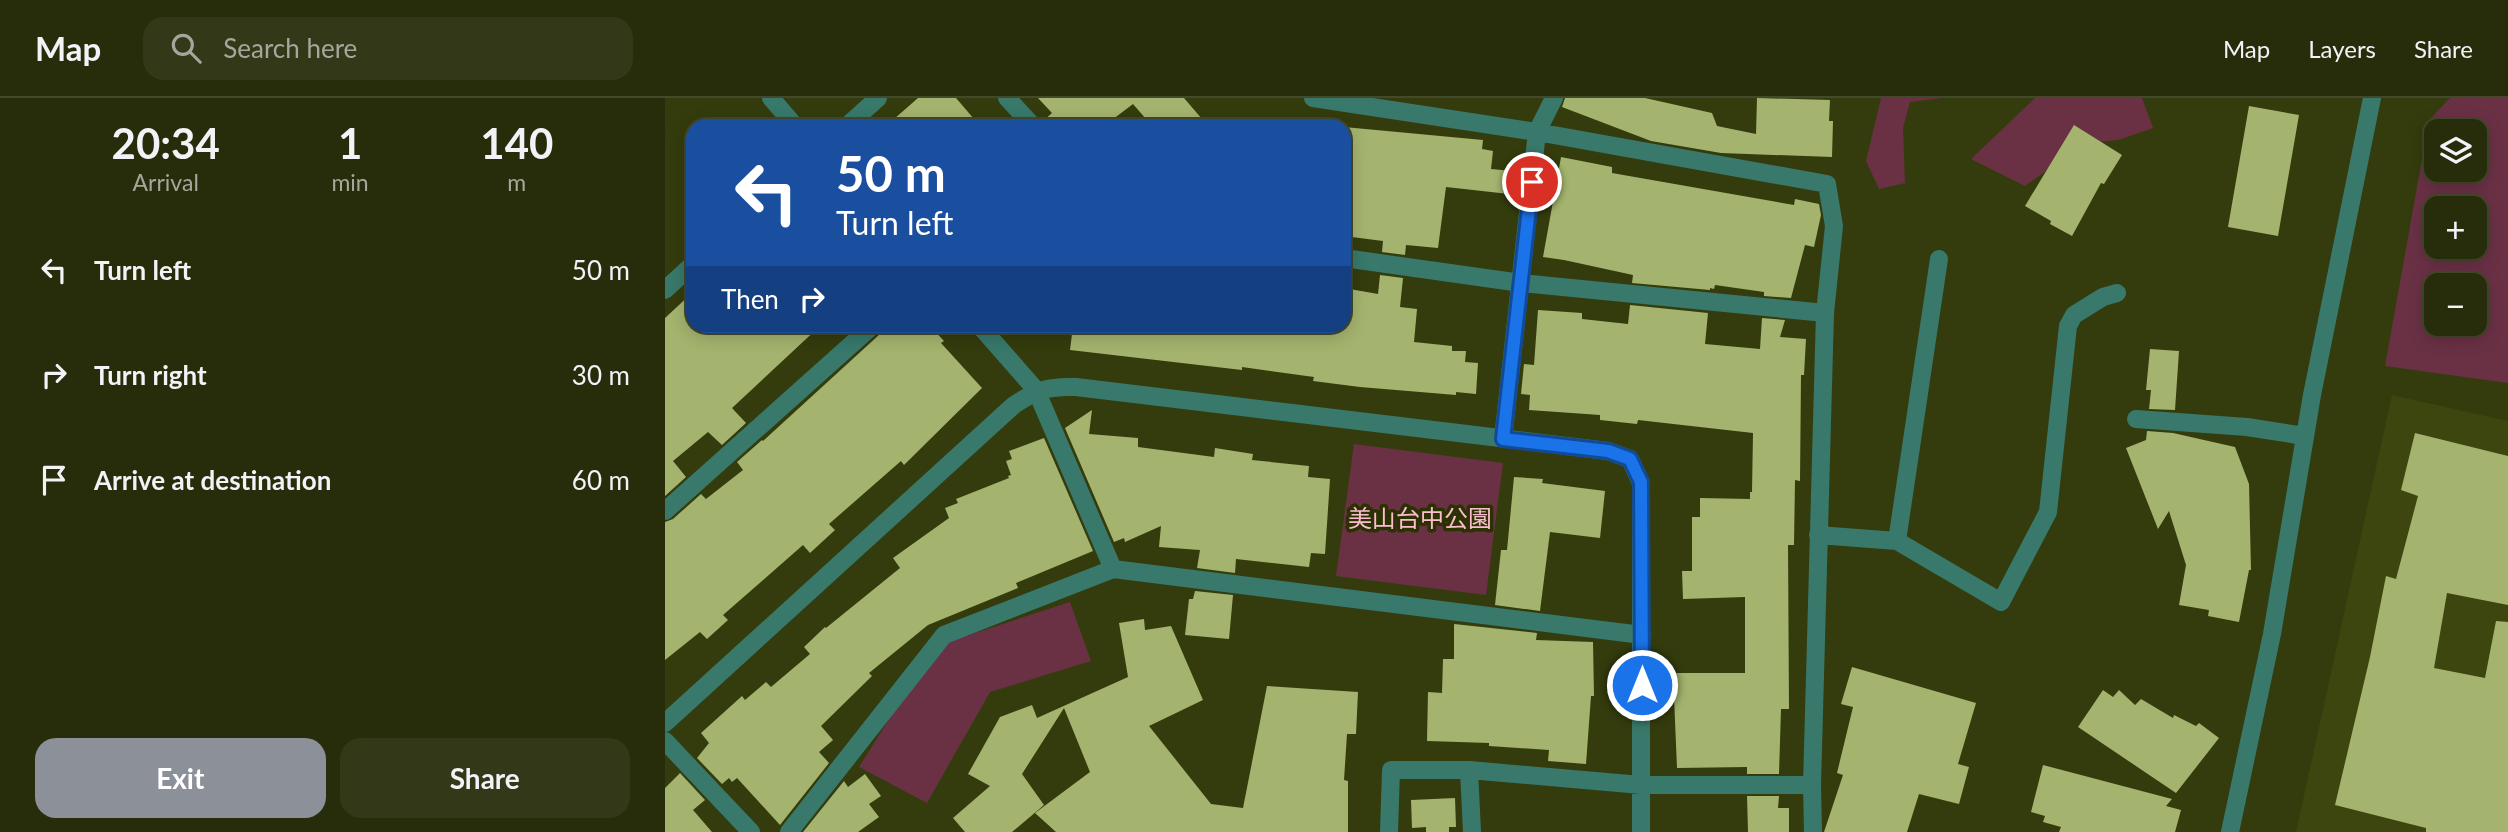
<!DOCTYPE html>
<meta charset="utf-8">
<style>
:root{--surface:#272d0a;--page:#333918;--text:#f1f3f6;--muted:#a4a89c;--line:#43492b;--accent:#8c9099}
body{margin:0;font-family:Lato,"Noto Sans JP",sans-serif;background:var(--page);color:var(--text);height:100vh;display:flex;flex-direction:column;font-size:26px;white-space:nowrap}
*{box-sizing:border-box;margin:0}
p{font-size:23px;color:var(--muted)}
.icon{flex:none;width:38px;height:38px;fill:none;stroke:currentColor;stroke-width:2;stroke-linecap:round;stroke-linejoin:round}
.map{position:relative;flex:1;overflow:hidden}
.sheet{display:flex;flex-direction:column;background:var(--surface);width:665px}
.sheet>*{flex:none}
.banner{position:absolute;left:21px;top:21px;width:665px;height:214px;border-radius:21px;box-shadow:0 4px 18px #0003,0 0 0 2px var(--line);background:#1a4fa0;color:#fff;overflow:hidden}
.fabs{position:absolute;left:1759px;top:21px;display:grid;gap:14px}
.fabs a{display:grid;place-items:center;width:63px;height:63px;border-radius:14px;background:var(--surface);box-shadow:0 4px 18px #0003,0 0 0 2px var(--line);font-size:35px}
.pin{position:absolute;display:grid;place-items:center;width:60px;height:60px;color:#fff;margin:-30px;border:4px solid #fff;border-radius:50%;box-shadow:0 2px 7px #0007}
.me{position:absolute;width:77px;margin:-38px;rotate:0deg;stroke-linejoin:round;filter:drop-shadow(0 0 5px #0008)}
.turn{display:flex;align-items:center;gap:24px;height:147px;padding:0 35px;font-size:32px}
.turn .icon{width:91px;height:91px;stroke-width:2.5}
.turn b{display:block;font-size:49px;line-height:60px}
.then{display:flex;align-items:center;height:66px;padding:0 35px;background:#0003;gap:14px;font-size:26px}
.eta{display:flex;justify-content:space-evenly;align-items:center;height:119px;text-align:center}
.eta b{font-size:42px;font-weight:700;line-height:49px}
.primary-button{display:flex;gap:14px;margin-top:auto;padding:14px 35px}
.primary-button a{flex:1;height:80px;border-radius:21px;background:var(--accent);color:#fff;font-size:28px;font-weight:700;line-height:80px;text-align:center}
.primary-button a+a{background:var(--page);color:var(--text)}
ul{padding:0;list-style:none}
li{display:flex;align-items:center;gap:21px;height:105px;padding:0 35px}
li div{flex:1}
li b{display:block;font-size:26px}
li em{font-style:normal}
header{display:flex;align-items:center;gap:42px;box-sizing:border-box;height:98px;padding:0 35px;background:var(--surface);border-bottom:2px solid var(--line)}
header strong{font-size:33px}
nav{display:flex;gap:38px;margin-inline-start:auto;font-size:24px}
.search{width:490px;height:63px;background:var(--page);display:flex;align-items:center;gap:18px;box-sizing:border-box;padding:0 24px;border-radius:21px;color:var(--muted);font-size:26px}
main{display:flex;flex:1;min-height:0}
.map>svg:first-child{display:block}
.built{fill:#3d460f}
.green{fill:#6a3145;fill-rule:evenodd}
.building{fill:#a4b46e}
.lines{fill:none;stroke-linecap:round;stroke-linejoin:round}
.minor{stroke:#38796c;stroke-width:18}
.route-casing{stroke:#114b97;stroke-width:18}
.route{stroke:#1a73e8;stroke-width:12}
.labels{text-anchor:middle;stroke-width:7;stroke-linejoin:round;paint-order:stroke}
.park-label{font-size:24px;fill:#fabcce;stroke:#2a3201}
</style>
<header>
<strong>Map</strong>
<div class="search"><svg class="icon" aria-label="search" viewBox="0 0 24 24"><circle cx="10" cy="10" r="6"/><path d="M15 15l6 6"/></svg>Search here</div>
<nav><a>Map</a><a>Layers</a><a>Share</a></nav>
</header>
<main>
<section class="sheet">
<div class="eta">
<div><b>20:34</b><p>Arrival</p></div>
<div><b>1</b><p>min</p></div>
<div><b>140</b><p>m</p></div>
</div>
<ul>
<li><svg class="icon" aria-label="left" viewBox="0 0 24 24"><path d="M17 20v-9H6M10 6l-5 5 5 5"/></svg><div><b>Turn left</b></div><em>50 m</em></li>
<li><svg class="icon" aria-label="right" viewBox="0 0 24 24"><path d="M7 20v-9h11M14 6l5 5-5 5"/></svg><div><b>Turn right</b></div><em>30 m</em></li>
<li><svg class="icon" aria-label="arrive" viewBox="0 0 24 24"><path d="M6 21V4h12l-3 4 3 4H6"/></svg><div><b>Arrive at destination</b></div><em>60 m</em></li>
</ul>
<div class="primary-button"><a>Exit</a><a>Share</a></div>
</section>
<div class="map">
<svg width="1843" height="734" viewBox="0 0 1843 734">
<rect width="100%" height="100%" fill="#343c0d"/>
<path class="built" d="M1727,297l116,26v411h-212z"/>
<path class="green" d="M1216,0h61l-32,4 -7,26 2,55 -26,6 -13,-28z
M1370,0h107l11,30 -35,12 -32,3 -61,43 -54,-27z
M1785,0h58v285l-123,-17 44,-246zM1810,33v39h-39v-39zM1771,110h39v39h-39zM1771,187h39v39h-39z
M689,346l149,19 -17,132 -150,-19z
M405,504l21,59 -101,31 -63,111 -68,-36 76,-121z"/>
<path class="building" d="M253,0h38l24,28h-94z
M373,0h146l24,28h-56l-19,-22 -29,22h-60l-1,-5 9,-8z
M900,0h80l67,15 5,13 39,8 1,-36 73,2 -1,21h4l-1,36 -111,-4 -70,-12 -89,-34z
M1584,8l50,9 -21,121 -50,-9z
M1409,27l48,30 -18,29 -3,-1 -29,53 -22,-12 1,-3 -26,-15z
M679,29l139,13 -1,9 11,2 -2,18 21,2 -3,23 -63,-7 -8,61 -32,-3 -1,10 -23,-3 1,-11 -39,-5 7,-62 -7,-1z
M896,59l51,10v6l182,32 1,-6 24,5 2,11 -7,32 -9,-2 -14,53 -27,-2v-4l-49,-7 -1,4 -4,-1v2l-78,-7 1,-8 -69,-15 -21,-3z
M715,177l23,3 -3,29 17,2 -3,33 38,4v5h14l-1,11 13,1 -2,31 -20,-2v3l-96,-8 -47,-6 1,-4 -72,-10v3l-172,-20 3,-24h109l61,7v-7h101v-38l34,6z
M28,194v34h127l-88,82 14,15 -24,22 -14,-13 -35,29 13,16 -21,19v-178z
M965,207l78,8 -3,31 55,5 2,-31 23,2 -5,17 26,2 -2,36h-3l-1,106 -5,-1 -1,65h-6l1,164h-8l-2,65h-32v-7l-70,1 -4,-95h72v-76l-62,2 -1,-28h10v-54h8v-19l50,1v-7h2l1,-59 -115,-13 -1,4 -37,-4v-5l-71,-5 1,-15 -9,-1 3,-30 10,1 4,-55 44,3v6l46,5z
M220,228h45l14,15 -3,2 41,45 -78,77 -3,-4 -72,63 6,6 -25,23 -7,-8 -80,70 5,5 -21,19 -7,-7 -35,28v-138l8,-3 28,-25 5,5 37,-29 -6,-8 25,-22 1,1 117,-107z
M1485,251l29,2 -4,59 -26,-1 2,-19h-5z
M427,312l-3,24 49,4v9l76,10 1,-9 38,6 -1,6 57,6 -1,11 22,2 -5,75 -14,-1 -2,14 -73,-8 -1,14 -38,-5 3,-18 -41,-3 2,-21 -36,16 -1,-4 -10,4 -49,-114z
M1482,333l26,2 62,14 14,37 2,86h-2l-10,52 -31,-6 1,-6 -30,-5 7,-40 -17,-54 -11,18 -32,-81 20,-8z
M1750,335l93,23v149l-61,-12 -13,75 51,10 11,-57 12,1v210h-82v-4l-91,-23 35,-148 16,-81 10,3 22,-83 -17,-6z
M379,340l49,113 -77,32 2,5 -90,37 -59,48 3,3 -51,50 12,14 -14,12 10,11 -49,62 -43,-47 -5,4 -3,-4 -7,6 -25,-26 12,-15 -8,-10 41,-37 3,4 21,-18 5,5 39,-33 -6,-7 21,-20 1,1 74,-60 -7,-10 56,-40 -4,-10 13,-5 -2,-4 53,-21 -1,-2 3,-1 -5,-14 6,-2 -3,-8z
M849,379l29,2 -1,4 63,8 -5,47 -50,-6 -10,79 -45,-6 6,-55h6z
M530,493l38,4 -4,44 -44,-4 4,-36h4z
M479,521l1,11 26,-4 32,74 -54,26 62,78 32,4 24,-122 91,6 -2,42h-9l-3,46 4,1v51h-292l-21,-19 55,-41 -26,-64 -42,66 22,31 -32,27h-47l-12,-14 37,-32 -22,-12 32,-57 32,-12 5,13 91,-41 -9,-54z
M789,526l83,9 -1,7 57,2 1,54h-3l-5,68 -38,-3 1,-11 -60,-4v-3l-62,-2 1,-49 14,1 1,-34h11z
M1187,569l124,36 -18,61 11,3 -10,37 -40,-10 -12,38h-83l19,-57 -6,-2 16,-66 -12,-3z
M1438,592l10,7 6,-7 16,15 6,-6 32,19 1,-3 22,11 3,-3 20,15 -43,55 -98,-66z
M1378,667l129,34 -6,7 15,4 -6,22h-116l2,-5 -18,-5 2,-6 -14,-4z
M15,675l25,27 -12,10 19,22h-47v-44z
M200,676l16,22 -12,8 10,13 -21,15h-55l41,-51 4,6z
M1082,698h32l-1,12h11v24h-41z
M790,700l1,29h-7v5h-23v-5l-14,1 -1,-28z"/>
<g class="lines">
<path class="minor" d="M106,0l24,28
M342,0l26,28
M648,0l224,34 290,52 7,42 -9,87 -13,472 1,47
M182,28l31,-28
M679,160l177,25 304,30
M0,192l28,-26
M315,228l56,64 77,179
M1471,321l111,8 57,9
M838,341l34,-307 17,-34
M0,413l207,-185
M1153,437l79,6 104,61 47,-90 20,-186 6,-11 29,-18 14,-4
M1232,443l42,-282
M0,625l349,-318c23,-15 33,-19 62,-18l532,64 22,8 11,24v349
M0,643l86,91
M804,672l3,62
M124,734l155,-197 169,-66 529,66
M724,734l2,-62h78l172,15h171
M1565,734l42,-198 40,-239 60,-297"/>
</g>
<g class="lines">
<defs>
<path id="route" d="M867,84l-29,257 105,12 22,8 11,23 1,203"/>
</defs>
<use href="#route" class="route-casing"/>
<use href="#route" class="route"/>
</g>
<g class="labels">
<g class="park-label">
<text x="755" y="429">美山台中公園</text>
</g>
</g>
</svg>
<div class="fabs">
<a><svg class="icon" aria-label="layers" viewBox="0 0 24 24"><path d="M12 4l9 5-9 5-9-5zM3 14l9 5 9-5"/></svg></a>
<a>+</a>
<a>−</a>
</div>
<div class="pin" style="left:867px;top:84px;background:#d93025"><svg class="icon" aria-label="arrive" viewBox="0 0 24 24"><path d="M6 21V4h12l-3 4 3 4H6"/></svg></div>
<svg class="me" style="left:977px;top:587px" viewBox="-20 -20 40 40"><circle r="17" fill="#1a73e8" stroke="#fff" stroke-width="3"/><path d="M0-11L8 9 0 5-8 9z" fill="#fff"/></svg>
<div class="banner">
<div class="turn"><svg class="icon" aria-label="left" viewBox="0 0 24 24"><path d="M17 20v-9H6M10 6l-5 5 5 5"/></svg><div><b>50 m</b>Turn left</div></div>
<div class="then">Then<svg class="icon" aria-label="right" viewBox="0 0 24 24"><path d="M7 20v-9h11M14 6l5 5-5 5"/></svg></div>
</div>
</div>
</main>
